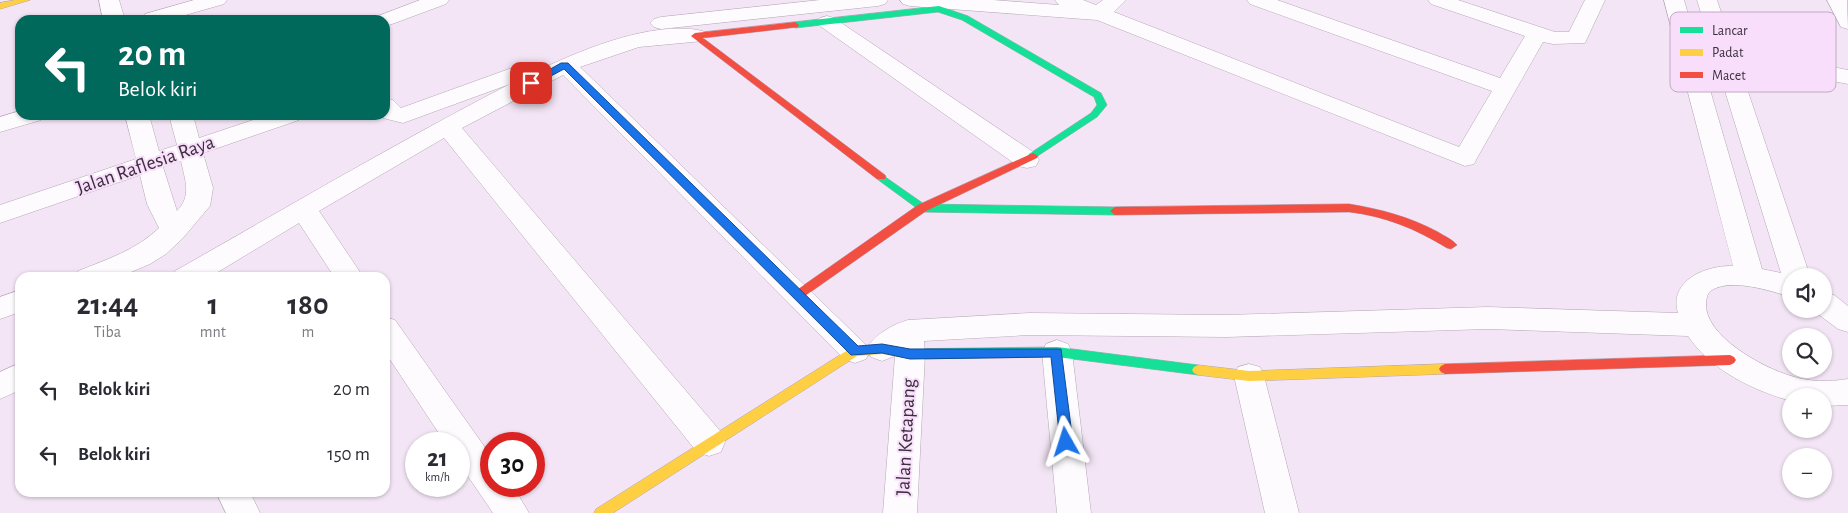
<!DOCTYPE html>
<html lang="id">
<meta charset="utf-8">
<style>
:root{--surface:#fff;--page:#f7f7f7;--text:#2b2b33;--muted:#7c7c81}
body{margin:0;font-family:"Alegreya Sans",sans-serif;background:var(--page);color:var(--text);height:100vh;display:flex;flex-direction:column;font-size:19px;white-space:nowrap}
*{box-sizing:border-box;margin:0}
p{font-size:16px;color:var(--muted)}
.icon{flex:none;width:28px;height:28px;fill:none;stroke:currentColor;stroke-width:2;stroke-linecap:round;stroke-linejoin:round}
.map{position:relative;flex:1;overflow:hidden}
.drawer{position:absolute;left:15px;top:272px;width:375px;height:225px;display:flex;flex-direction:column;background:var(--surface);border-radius:15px;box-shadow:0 1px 4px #0004}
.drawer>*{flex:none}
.hud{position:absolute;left:15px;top:15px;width:375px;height:105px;border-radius:15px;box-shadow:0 1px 4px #0004;background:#00695c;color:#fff;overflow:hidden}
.controls{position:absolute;left:1782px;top:268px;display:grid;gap:10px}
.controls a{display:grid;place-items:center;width:50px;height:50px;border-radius:50%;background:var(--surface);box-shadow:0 1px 4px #0004;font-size:25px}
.speed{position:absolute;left:405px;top:432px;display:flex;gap:10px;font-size:25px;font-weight:700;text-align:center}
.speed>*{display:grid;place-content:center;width:65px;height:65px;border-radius:50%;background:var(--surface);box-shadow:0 1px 4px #0004;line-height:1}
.speed small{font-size:12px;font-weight:400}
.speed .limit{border:8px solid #d22;background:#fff;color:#111}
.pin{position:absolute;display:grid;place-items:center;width:42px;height:42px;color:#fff;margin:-21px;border-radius:10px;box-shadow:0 2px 8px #0006}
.me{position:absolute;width:55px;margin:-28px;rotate:354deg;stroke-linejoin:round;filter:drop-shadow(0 0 4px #0008)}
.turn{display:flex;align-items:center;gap:18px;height:105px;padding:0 20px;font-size:22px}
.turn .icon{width:65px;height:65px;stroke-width:2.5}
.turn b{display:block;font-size:35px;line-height:42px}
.eta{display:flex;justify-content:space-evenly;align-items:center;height:85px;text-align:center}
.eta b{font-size:30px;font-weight:700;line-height:35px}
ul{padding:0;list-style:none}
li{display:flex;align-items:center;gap:15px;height:65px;padding:0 20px}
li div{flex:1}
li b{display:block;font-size:19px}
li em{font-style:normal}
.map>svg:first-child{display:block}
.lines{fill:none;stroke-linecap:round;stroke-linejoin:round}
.street-casing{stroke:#b3a7b4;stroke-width:1}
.fast-casing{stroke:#b3a7b4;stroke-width:1}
.slow-casing{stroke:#b3a7b4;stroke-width:1}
.jam-casing{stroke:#b3a7b4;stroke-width:1}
.street{fill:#fdfbfe;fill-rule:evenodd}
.fast{fill:#16e098;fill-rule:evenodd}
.slow{fill:#ffcf43;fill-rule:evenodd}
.jam{fill:#f24e42;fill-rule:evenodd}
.route{fill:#1a73e8;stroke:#114b97}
.labels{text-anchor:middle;stroke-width:4;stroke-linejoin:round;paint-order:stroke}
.street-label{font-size:20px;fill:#3a303c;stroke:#f9defc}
.key{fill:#f9defc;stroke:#c0aac2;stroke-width:1}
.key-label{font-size:14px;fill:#3a303c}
</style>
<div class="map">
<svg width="1848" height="513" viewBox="0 0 1848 513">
<rect width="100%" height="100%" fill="#f3e5f5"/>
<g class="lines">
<defs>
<path id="street" d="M99,0h20l6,20h-22z
M194,0h33l-3,4 -56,16h-25l-1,-2 3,-4z
M420,0h29l-3,4 -54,20 -7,2v-6h-11l4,-4z
M820,0h68l-3,4 -7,2 -217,23 -7,-2 -4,-4 4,-4 7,-2z
M900,0h93l66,5 -4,-5h28l13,5 7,-5h23l-12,12 345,135 33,-56 -242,-87 -3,-4h30l223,78 25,-42 -94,-32 -3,-4h30l97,32h14l16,-32h20l-20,43 -32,1 -10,-2 -66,116 -3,6 -9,2 -368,-146 -187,-14 -7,-2z
M1664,0h20l78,269 19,4 -84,-273h20l16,48 115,22v14l-110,-22 72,214h-19v21c-20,-6 -59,-19 -79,-7 -5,3 -5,7 -6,12 -3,34 58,66 85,74 18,6 38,6 57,3v26l-24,1v-10h-33v5c-39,-11 -80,-31 -103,-65l-200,-7 -261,8 -198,-2 -105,6 1,13 -8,159h-34l12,-157 -13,5 -11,-4 -2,-4 -3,6 -11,4 -11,-4 -281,-284 -101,53 259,304 4,10 -4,10 -12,4 -12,-4 -253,-314 -125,73 45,67h-29l-36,-55 -91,55h-37l4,-7c111,-63 221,-128 335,-187l-107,39 -20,-5 -3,-3h5v-17l8,2 8,8 108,-39 8,-2 8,2 2,7c46,-23 124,-57 176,-45l3,5 -3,5 -64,6 -59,20 288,280c7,-13 26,-23 40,-27l121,-7 198,2 261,-8 190,6c-10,-33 29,-48 55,-47z
M1827,0h20l1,29 -7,-2z
M827,16l7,2 202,136 3,6 -3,6 -9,2 -9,-2 -198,-140 -4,-4 4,-4z
M20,111v4h25l-4,5 -41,12v-15z
M125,115h24l10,36 18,-6 -8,-30h24l6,23 69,-23h35l-4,5 -96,33 10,35 -3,18 -27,32 -17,16 -16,10 -33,14h-43l4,-7c30,-12 58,-21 81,-43l-12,-24 -7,-29 -140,48v-18l136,-46zM181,161c4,19 11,35 -4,50l-14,-44z
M20,290v22l-20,7v-22z
M1824,292l10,3 14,11v26l-10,-3 -24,-18 -1,-2h11z
M385,317l10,3 96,136v30h22l16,27h-36l-34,-50v-19h-13l-61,-92z
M1057,340l11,4 4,8 19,161h-34l-15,-161 4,-8z
M20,363v27l-20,9v-27z
M1249,364l11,3 4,9 35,137h-34l-31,-137 4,-9z
M216,492h34l10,21h-34z"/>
<path id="fast" d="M939,6l29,10 133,77 6,12 -10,12 -64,42 -5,-3 1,-2 62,-41 6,-8 -3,-8 -132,-77 -24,-8 -143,16 -4,-3 4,-3z
M881,174l43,30 191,3 5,4 -5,4 -193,-3 -45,-33 -1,-2z
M1057,347l141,18 4,2 2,3 -2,3 -4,2 -141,-18 -146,2 -4,-2 -2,-3 2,-3 4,-2z"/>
<path id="slow" d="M15,0h15l-30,9v-6z
M882,344l29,5 4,2 2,3 -2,3 -4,2 -29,-5 -25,2 -244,157h-19l2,-4 255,-161z
M1445,364l4,2 2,3 -2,3 -4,2 -196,7 -51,-6 -4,-2 -2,-3 2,-3 4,-2 51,6z"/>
<path id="jam" d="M795,22l4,3 -1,2 -95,11 182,137 1,2 -1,2h-8l-186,-143 4,-3z
M1033,153l5,3 -1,2 -111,53 -124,87h-8l-2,-3 2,-3 124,-87z
M1349,204c31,5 61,13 89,28 6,4 14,7 19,13l-6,4 -4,-1c-31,-19 -62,-32 -98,-36l-234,3 -5,-4 5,-4z
M1730,355l4,2 2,3 -2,3 -4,2 -285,9 -4,-2 -2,-3 2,-3 4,-2z"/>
</defs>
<use href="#street" class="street-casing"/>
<use href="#fast" class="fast-casing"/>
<use href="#slow" class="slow-casing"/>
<use href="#jam" class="jam-casing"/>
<use href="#street" class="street"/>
<use href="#fast" class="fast"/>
<use href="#slow" class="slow"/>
<use href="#jam" class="jam"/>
</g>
<path class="route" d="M561,63h7l290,283 24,-2 28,5h151l12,93 -2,4h-9l-2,-4 -9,-85 -141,2 -28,-6 -31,2 -287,-286 -30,16 -8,-2z"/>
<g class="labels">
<g class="street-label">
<text transform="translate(145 164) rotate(-19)" y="7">Jalan Raflesia Raya</text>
<text transform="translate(905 437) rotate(-87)" y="7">Jalan Ketapang</text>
</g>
</g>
<rect x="1670" y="12" width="166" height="80" rx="8" class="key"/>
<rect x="1680" y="27" width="23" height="6" fill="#16e098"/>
<rect x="1680" y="49" width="23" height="7" fill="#ffcf43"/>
<rect x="1680" y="72" width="23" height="6" fill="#f24e42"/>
<g class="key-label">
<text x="1712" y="35">Lancar</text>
<text x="1712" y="57">Padat</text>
<text x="1712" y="80">Macet</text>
</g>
</svg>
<div class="controls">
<a><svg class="icon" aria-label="sound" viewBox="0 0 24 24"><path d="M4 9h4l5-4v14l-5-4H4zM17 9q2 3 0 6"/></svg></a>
<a><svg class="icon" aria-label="search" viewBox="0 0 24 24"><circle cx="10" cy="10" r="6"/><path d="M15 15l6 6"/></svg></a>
<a>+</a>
<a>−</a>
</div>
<div class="speed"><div>21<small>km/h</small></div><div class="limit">30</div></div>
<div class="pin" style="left:531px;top:83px;background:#d93025"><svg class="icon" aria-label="arrive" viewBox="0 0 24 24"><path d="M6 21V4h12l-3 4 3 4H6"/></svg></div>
<svg class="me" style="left:1066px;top:442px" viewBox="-20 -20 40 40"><path d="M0-17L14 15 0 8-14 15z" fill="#1a73e8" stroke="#fff" stroke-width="4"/></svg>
<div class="hud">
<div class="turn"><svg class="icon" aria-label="left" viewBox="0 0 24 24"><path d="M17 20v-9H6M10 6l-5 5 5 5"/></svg><div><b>20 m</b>Belok kiri</div></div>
</div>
<section class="drawer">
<div class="eta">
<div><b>21:44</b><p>Tiba</p></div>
<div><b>1</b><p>mnt</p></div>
<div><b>180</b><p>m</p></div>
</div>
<ul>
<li><svg class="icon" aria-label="left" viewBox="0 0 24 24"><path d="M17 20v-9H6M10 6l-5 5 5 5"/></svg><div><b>Belok kiri</b></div><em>20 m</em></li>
<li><svg class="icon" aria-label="left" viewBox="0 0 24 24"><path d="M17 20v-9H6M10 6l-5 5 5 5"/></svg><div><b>Belok kiri</b></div><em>150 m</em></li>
</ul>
</section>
</div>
